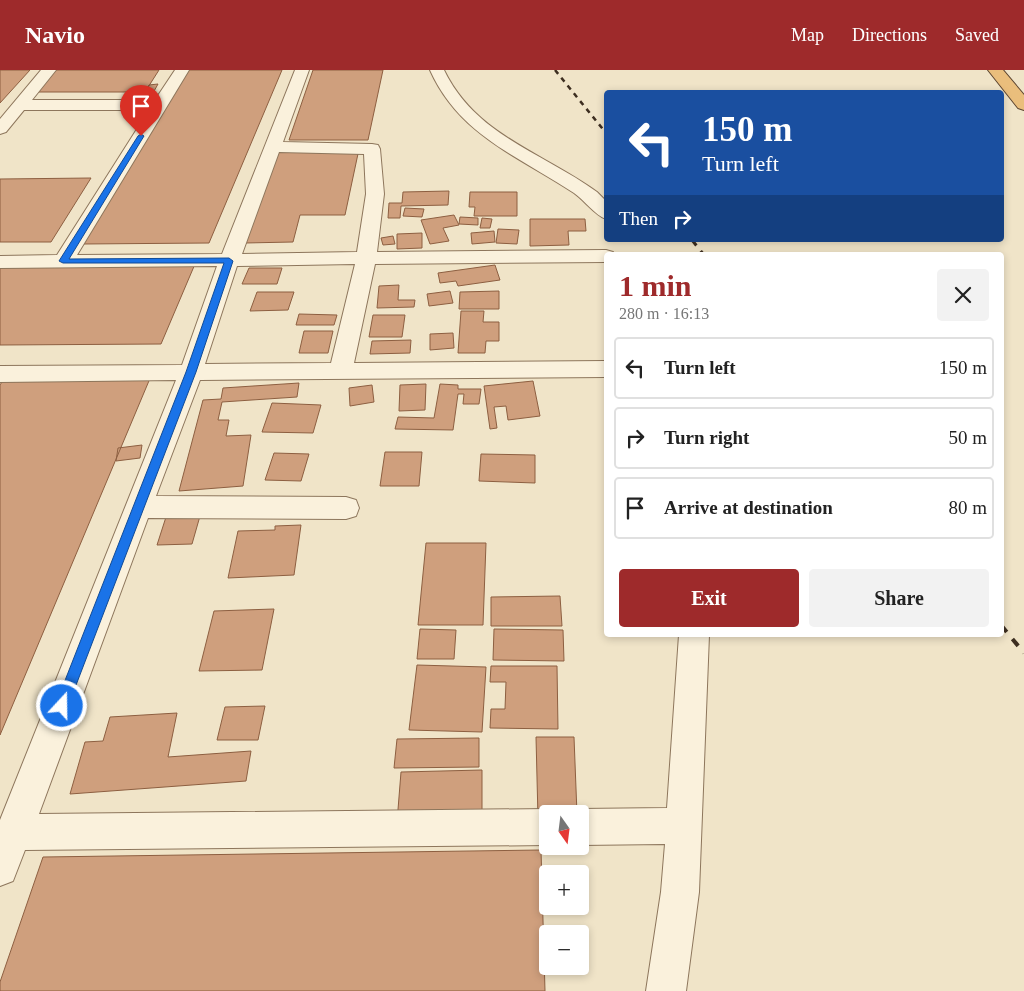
<!DOCTYPE html>
<meta charset="utf-8">
<style>
:root{--surface:#fff;--page:#f2f2f2;--text:#222;--muted:#767676;--line:#e0e0e0;--accent:#9e2a2b}
body{margin:0;font-family:Georgia,serif;background:var(--page);color:var(--text);height:100vh;display:flex;flex-direction:column;font-size:19px;white-space:nowrap}
*{box-sizing:border-box;margin:0}
p{font-size:16px;color:var(--muted)}
.icon{flex:none;width:28px;height:28px;fill:none;stroke:currentColor;stroke-width:2;stroke-linecap:round;stroke-linejoin:round}
.map{position:relative;flex:1;overflow:hidden}
.drawer{position:absolute;left:604px;top:182px;width:400px;height:385px;display:flex;flex-direction:column;background:var(--surface);border-radius:5px;box-shadow:0 2px 8px #0003}
.drawer>*{flex:none}
.hud{position:absolute;left:604px;top:20px;width:400px;height:152px;border-radius:5px;box-shadow:0 2px 8px #0003;background:#1a4fa0;color:#fff;overflow:hidden}
.needle{width:32px;rotate:166deg}
.tools{position:absolute;left:539px;top:735px;display:grid;gap:10px}
.tools a{display:grid;place-items:center;width:50px;height:50px;border-radius:5px;background:var(--surface);box-shadow:0 2px 8px #0003;font-size:25px}
.pin{position:absolute;display:grid;place-items:center;width:42px;height:42px;color:#fff;margin:-51px -21px;border-radius:50% 50% 50% 0;rotate:-45deg;box-shadow:0 0 5px #0007}
.pin .icon{rotate:45deg}
.me{position:absolute;width:55px;margin:-28px;rotate:21deg;stroke-linejoin:round;filter:drop-shadow(0 0 4px #0008)}
.turn{display:flex;align-items:center;gap:18px;height:105px;padding:0 15px;font-size:22px}
.turn .icon{width:65px;height:65px;stroke-width:2.5}
.turn b{display:block;font-size:35px;line-height:42px}
.then{display:flex;align-items:center;height:48px;padding:0 15px;background:#0003;gap:10px;font-size:19px}
.round{display:grid;place-items:center;flex:none;width:52px;height:52px;border-radius:5px;background:var(--page)}
.summary{display:flex;align-items:center;justify-content:space-between;height:85px;padding:0 15px}
h1{font-size:30px;font-weight:600;line-height:38px;color:var(--accent)}
.action{display:flex;gap:10px;margin-top:auto;padding:10px 15px}
.action a{flex:1;height:58px;border-radius:5px;background:var(--accent);color:#fff;font-size:20px;font-weight:600;line-height:58px;text-align:center}
.action a+a{background:var(--page);color:var(--text)}
ul{padding:0;list-style:none}
li{display:flex;align-items:center;gap:15px;height:62px;margin:0 10px 8px;padding:0 5px;border:2px solid var(--line);border-radius:5px}
li div{flex:1}
li b{display:block;font-size:19px}
li em{font-style:normal}
header{display:flex;align-items:center;gap:30px;box-sizing:border-box;height:70px;padding:0 25px;background:var(--accent);color:#fff}
header strong{font-size:24px}
nav{display:flex;gap:28px;margin-inline-start:auto;font-size:18px}
.map>svg:first-child{display:block}
.building{fill:#cf9f7d;stroke:#8d5f41}
.lines{fill:none;stroke-linecap:round;stroke-linejoin:round}
.minor-casing{stroke:#8d765c;stroke-width:2}
.trunk-casing{stroke:#5b4430;stroke-width:2}
.minor{fill:#faf1dc;fill-rule:evenodd}
.trunk{fill:#eabe7c;fill-rule:evenodd}
.rail-far2{stroke:#3d2e20;stroke-width:2.5;stroke-dasharray:5 5;stroke-linecap:butt}
.rail-far1{stroke:#3d2e20;stroke-width:3;stroke-dasharray:7 7;stroke-linecap:butt}
.rail{stroke:#3d2e20;stroke-width:4;stroke-dasharray:9 9;stroke-linecap:butt}
.route{fill:#1a73e8;stroke:#114b97}
</style>
<header>
<strong>Navio</strong>
<nav><a>Map</a><a>Directions</a><a>Saved</a></nav>
</header>
<div class="map">
<svg width="1024" height="921" viewBox="0 0 1024 921">
<rect width="100%" height="100%" fill="#f0e4c8"/>
<path class="building" d="M0,0h30l-30,33z
M56,0h103l-14,22h-107z
M187,0h95l-73,173 -126,1z
M313,0h70l-15,70h-79z
M158,14l-5,9h-14l1,-2 6,-1 3,-5z
M359,79l-14,66h-45l-7,27 -48,1 32,-93z
M91,108l-40,64h-51v-63z
M449,121l-1,14 -47,1 -1,12h-12l1,-15h13l1,-11z
M470,122h47v24h-43l1,-9h-6z
M405,138l19,1 -2,8 -19,-1z
M454,145l5,10 -16,3 6,13 -19,3 -9,-24z
M460,147l18,1v7l-19,-1z
M482,148l10,1 -2,9h-10z
M530,149h55l1,12h-18l1,14 -39,1z
M498,159l21,1 -2,14 -21,-1z
M494,161l1,11 -23,2 -1,-11z
M422,163v15l-25,1v-15z
M393,166l2,8 -12,1 -2,-7z
M195,194l-34,80 -161,1v-80z
M495,195l5,15 -42,6 -2,-5 -16,2 -2,-10z
M249,198h33l-5,16h-35z
M399,215l-1,15h17l-1,7 -37,1 2,-22z
M450,221l3,12 -24,3 -2,-12z
M499,221v18h-40l1,-17z
M257,222h37l-6,18 -38,1z
M461,241h23l-1,11h16v19h-13l-1,12h-27z
M299,244l38,1 -3,10h-38z
M373,245h32l-3,22h-33z
M304,261h29l-5,22h-29z
M453,263l1,15 -24,2v-16z
M411,270l-1,13 -40,1 2,-13z
M151,306l-151,359v-350l5,-8z
M533,311l7,35 -32,4 -2,-14 -12,1 3,21 -7,1 -6,-43z
M299,313l-2,14 -75,5 -4,18h11l-3,16 25,-1 -8,51 -64,5 24,-91 18,-1 2,-11z
M426,314l-1,26 -26,1 1,-26z
M440,314l18,1v4h23l-2,15h-16l1,-10h-6l-5,36 -58,-1 3,-12 36,1z
M372,315l2,17 -24,4 -1,-18z
M272,333l49,2 -8,28 -51,-1z
M142,375l-2,13 -24,3 2,-13z
M385,382h37l-3,34h-39z
M274,383l35,1 -8,27 -36,-1z
M481,384l54,1v28l-56,-2z
M200,446l-8,28 -35,1 9,-28z
M301,455l-7,50 -66,3 10,-47 37,-1v-4z
M426,473h60l-3,82h-65z
M560,526l2,30h-71v-29z
M274,539l-12,61 -63,1 15,-60z
M420,559l36,1 -2,29h-37z
M494,559l69,1 1,31 -71,-1z
M417,595l69,2 -4,65 -73,-2z
M491,596h66l1,63 -68,-1 1,-19h14l1,-27h-16z
M265,636l-7,34h-41l8,-33z
M177,643l-9,44 83,-6 -5,30 -176,13 15,-52 18,-1 7,-24z
M536,667h38l3,77h-29l-10,4z
M479,668v29l-85,1 3,-29z
M482,700v50l-85,2 4,-50z
M541,780l4,141h-545v-9l43,-125z"/>
<g class="lines">
<defs>
<path id="minor" d="M41,0h15l-24,30h123l20,-30h14l-112,185 145,-1 73,-184h14l-26,72 89,2 6,1 2,4 4,45 -7,58 229,-2 7,2 2,3h-9v7l-231,2 -21,99 252,-2v16l-406,3 -44,116 190,1 10,3 3,8 -3,8 -10,3 -198,-1 -109,296 509,-5 11,5h-11v31l-523,5 -12,31 -13,5v-66l176,-440 -176,2v-16l182,-1 35,-99 -217,2v-12l57,-1 92,-145h-125l-18,22 -6,2v-15zM279,82l85,2 2,40 -9,58 -115,2zM355,194l-24,99 -126,1 32,-98z
M430,0h14c32,66 98,82 153,122l9,9v18c-10,-3 -22,-19 -32,-26 -56,-37 -115,-58 -144,-123z
M679,565h30l-10,257 -13,99h-40l15,-99 4,-48 -85,1v-31h-11l11,-5 87,-1z"/>
<path id="trunk" d="M988,0h15l21,25v15l-6,-2z"/>
</defs>
<use href="#minor" class="minor-casing"/>
<use href="#trunk" class="trunk-casing"/>
<use href="#minor" class="minor"/>
<use href="#trunk" class="trunk"/>
<path class="rail-far2" d="M555,0l51,63"/>
<path class="rail-far1" d="M692,170l12,15"/>
<path class="rail" d="M1001,555l23,28"/>
</g>
<path class="route" d="M141,64l3,2 -75,123 160,-1 4,3 -37,111 -128,334 -2,4 -4,2 -5,-2 -2,-4 131,-334 38,-109h-161l-4,-2 79,-125z"/>
</svg>
<div class="tools">
<a><svg class="needle" viewBox="-14 -14 28 28"><path d="M0-13l5 13h-10z" fill="#e53935"/><path d="M0 13l5-13h-10z" fill="#767676"/></svg></a>
<a>+</a>
<a>−</a>
</div>
<div class="pin" style="left:141px;top:66px;background:#d93025"><svg class="icon" aria-label="arrive" viewBox="0 0 24 24"><path d="M6 21V4h12l-3 4 3 4H6"/></svg></div>
<svg class="me" style="left:62px;top:636px" viewBox="-20 -20 40 40"><circle r="17" fill="#1a73e8" stroke="#fff" stroke-width="3"/><path d="M0-11L8 9 0 5-8 9z" fill="#fff"/></svg>
<div class="hud">
<div class="turn"><svg class="icon" aria-label="left" viewBox="0 0 24 24"><path d="M17 20v-9H6M10 6l-5 5 5 5"/></svg><div><b>150 m</b>Turn left</div></div>
<div class="then">Then<svg class="icon" aria-label="right" viewBox="0 0 24 24"><path d="M7 20v-9h11M14 6l5 5-5 5"/></svg></div>
</div>
<section class="drawer">
<div class="summary"><div><h1>1 min</h1><p>280 m · 16:13</p></div><a class="round"><svg class="icon" aria-label="close" viewBox="0 0 24 24"><path d="M6 6l12 12M18 6L6 18"/></svg></a></div>
<ul>
<li><svg class="icon" aria-label="left" viewBox="0 0 24 24"><path d="M17 20v-9H6M10 6l-5 5 5 5"/></svg><div><b>Turn left</b></div><em>150 m</em></li>
<li><svg class="icon" aria-label="right" viewBox="0 0 24 24"><path d="M7 20v-9h11M14 6l5 5-5 5"/></svg><div><b>Turn right</b></div><em>50 m</em></li>
<li><svg class="icon" aria-label="arrive" viewBox="0 0 24 24"><path d="M6 21V4h12l-3 4 3 4H6"/></svg><div><b>Arrive at destination</b></div><em>80 m</em></li>
</ul>
<div class="action"><a>Exit</a><a>Share</a></div>
</section>
</div>
